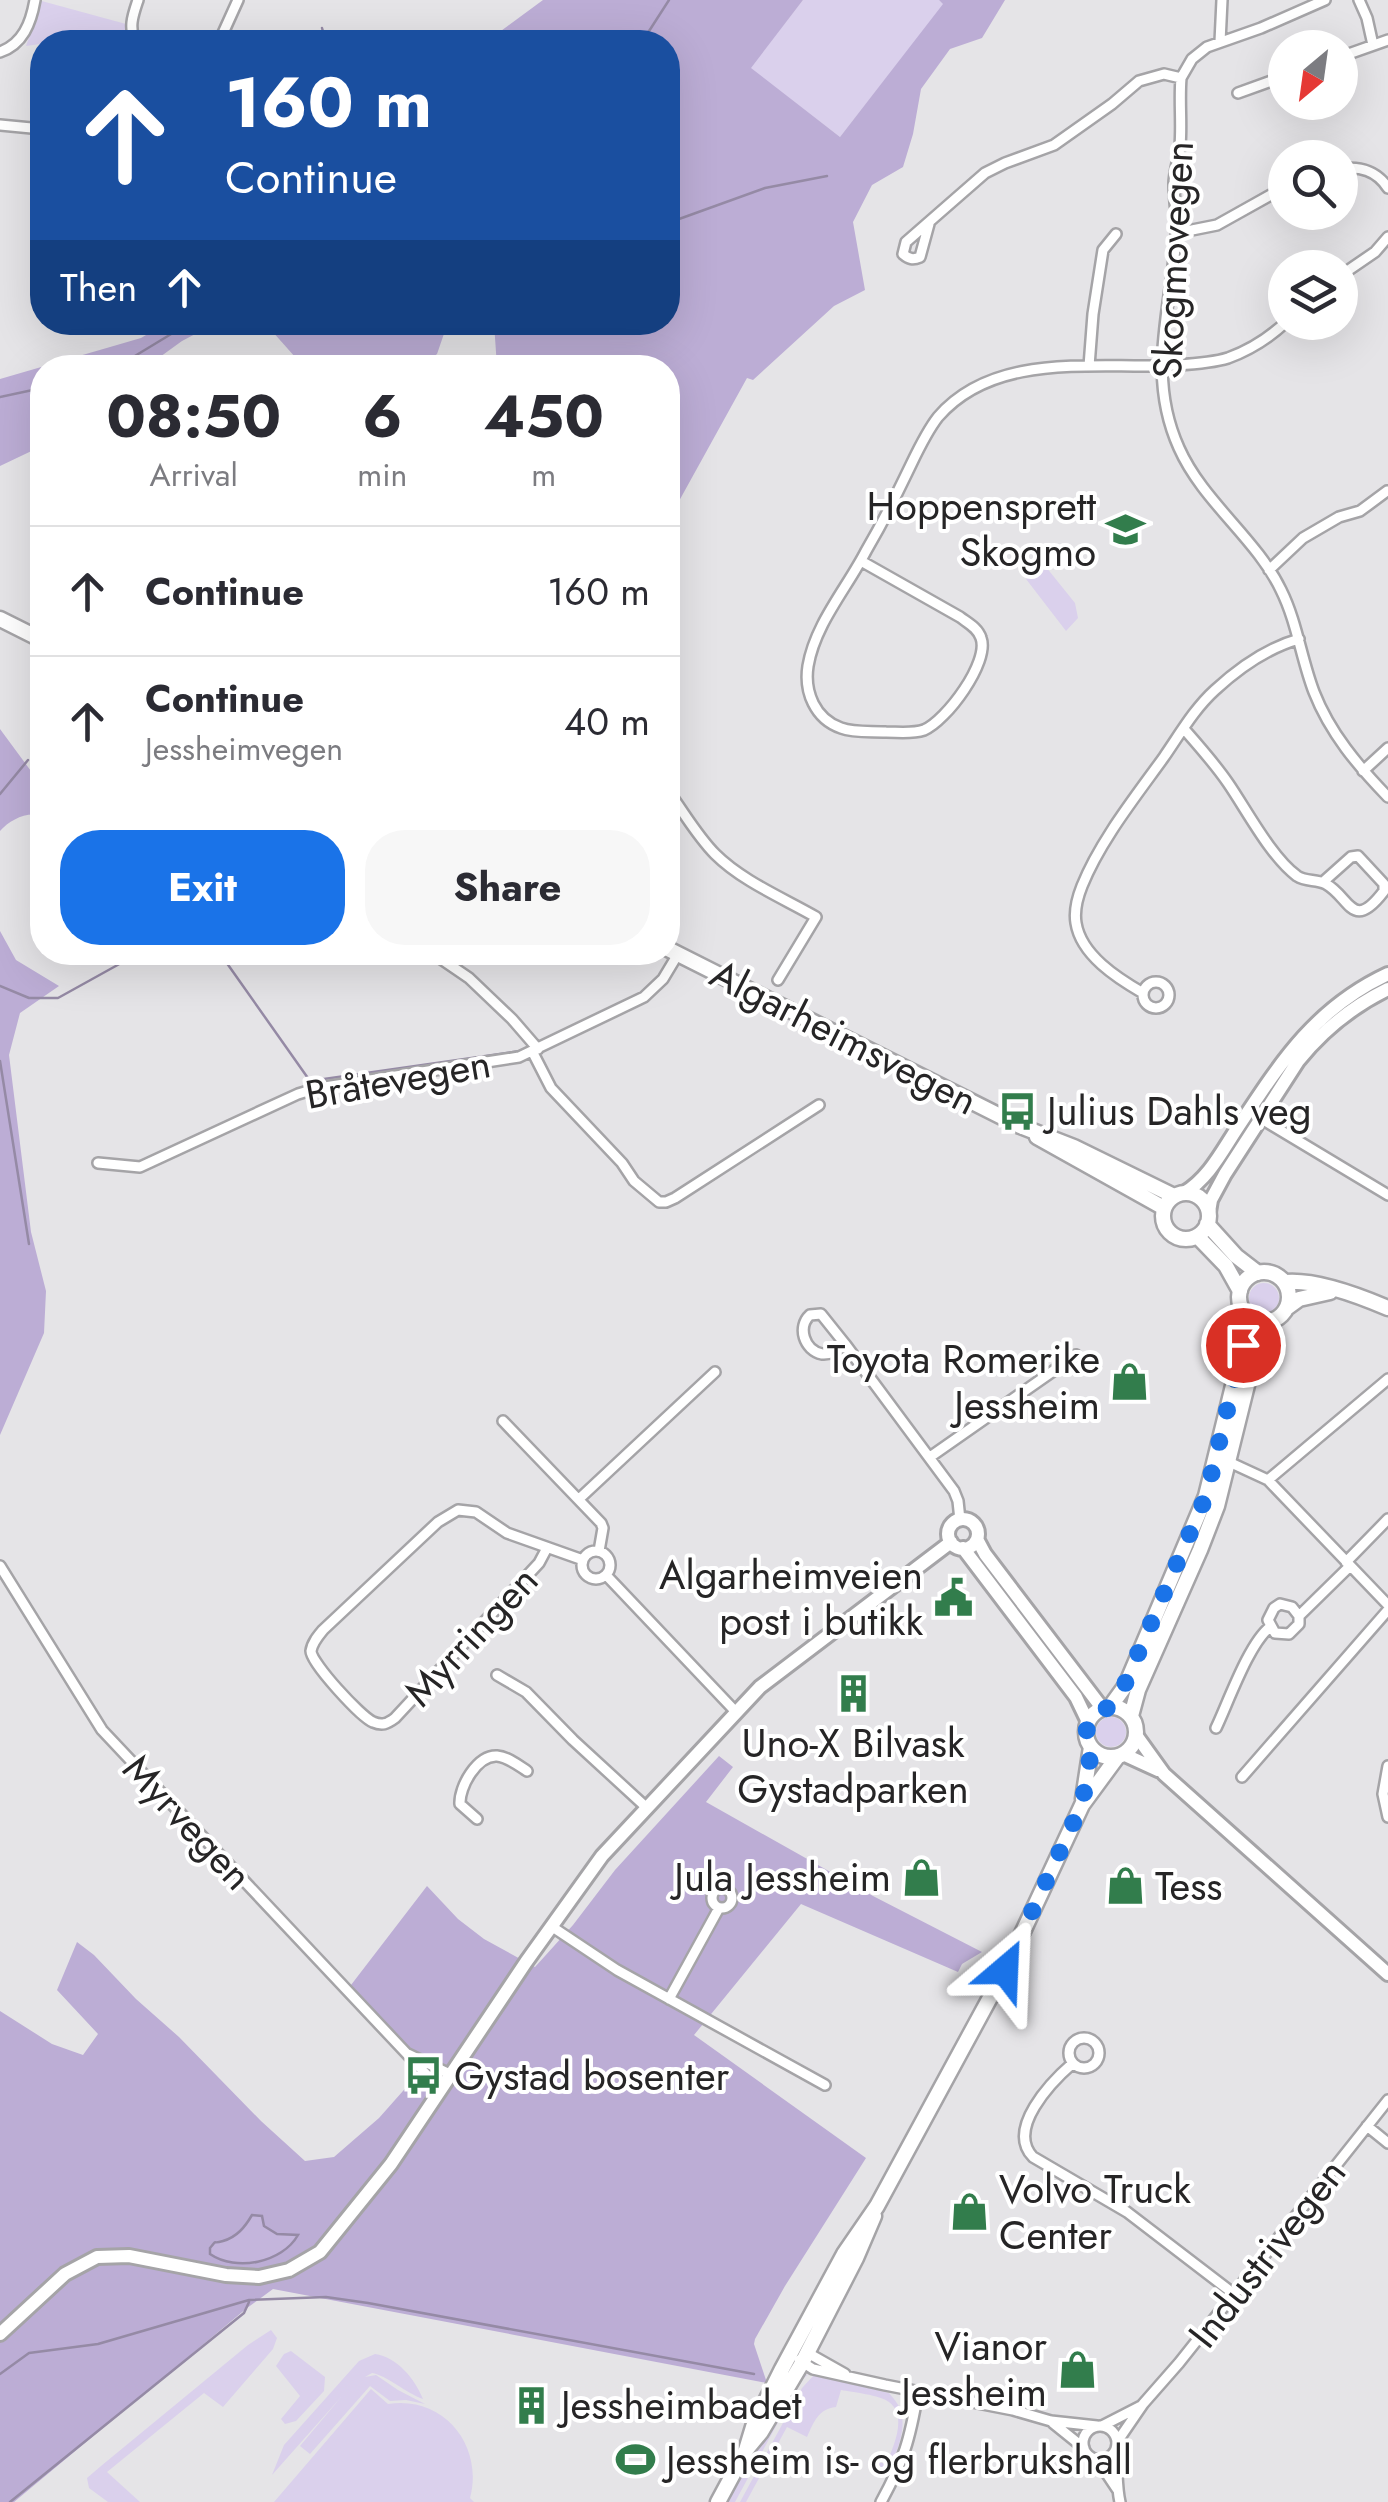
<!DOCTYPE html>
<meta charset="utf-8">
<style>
:root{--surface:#fff;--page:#f7f7f7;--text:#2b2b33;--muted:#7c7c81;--line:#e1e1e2;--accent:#1a73e8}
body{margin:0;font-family:Jost,sans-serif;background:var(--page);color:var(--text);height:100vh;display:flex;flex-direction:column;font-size:38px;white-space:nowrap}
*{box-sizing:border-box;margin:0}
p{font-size:32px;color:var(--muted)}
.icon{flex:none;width:55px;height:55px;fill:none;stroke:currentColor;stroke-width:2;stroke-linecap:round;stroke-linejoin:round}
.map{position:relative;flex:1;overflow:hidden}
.side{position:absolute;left:30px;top:355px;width:650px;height:610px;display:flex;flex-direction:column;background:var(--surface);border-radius:40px;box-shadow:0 10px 40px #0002}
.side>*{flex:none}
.banner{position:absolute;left:30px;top:30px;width:650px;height:305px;border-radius:40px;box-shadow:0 10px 40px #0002;background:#1a4fa0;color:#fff;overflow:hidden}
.needle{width:65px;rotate:209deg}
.controls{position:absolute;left:1268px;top:30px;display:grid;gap:20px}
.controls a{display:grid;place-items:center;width:90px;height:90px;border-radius:50%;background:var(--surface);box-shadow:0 10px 40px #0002;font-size:50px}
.pin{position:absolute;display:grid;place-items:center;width:85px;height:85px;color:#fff;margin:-42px;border:5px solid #fff;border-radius:50%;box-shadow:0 2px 10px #0007}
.me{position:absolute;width:110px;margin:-55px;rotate:26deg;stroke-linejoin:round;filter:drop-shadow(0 0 8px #0008)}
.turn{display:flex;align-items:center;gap:35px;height:210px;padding:0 30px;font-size:45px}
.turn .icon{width:130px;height:130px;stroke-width:2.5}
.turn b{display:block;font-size:70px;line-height:85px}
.then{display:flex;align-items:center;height:95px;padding:0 30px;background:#0003;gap:20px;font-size:38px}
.eta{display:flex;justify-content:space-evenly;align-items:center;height:170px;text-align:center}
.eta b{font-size:60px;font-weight:700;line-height:70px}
.primary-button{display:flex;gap:20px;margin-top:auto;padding:20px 30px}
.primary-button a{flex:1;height:115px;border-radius:40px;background:var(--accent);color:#fff;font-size:40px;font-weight:700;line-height:115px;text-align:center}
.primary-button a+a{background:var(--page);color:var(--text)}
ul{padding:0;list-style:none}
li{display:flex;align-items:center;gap:30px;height:130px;padding:0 30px;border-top:2px solid var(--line)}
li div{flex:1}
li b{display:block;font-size:38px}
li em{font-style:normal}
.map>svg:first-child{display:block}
.green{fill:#dad0ec}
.forest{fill:#bcadd5}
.water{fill:#c4b5dc;stroke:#958aa5;stroke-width:2.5}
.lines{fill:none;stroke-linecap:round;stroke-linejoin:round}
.stream{stroke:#958aa5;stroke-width:2.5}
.street-casing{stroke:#a5a4a7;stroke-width:14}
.secondary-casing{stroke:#a5a4a7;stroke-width:18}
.primary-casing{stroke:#a5a4a7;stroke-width:19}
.street{stroke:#fff;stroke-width:9}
.secondary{stroke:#fff;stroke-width:12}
.primary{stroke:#fff;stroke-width:14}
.route{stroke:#1a73e8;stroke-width:18;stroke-dasharray:0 32.4}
.labels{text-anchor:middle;stroke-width:8;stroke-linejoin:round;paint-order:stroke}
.street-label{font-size:40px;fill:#262526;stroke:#fff}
.poi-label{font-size:40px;fill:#262526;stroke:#fff;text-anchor:start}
</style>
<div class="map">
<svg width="1388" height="2502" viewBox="0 0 1388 2502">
<rect width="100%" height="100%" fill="#e5e4e7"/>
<path class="green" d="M38,0l88,24 -1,8 -99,14 11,-32z
M803,0h136l5,4 -104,133 -90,-69z
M1046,567l29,36 3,15 -12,13 -40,-52z
M1249 1298a15 15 0 1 1 30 0a15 15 0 1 1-30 0Z
M1096 1732a15 15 0 1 1 30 0a15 15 0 1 1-30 0Z
M271,2330l6,8 -4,11 -50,58 -19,-14 -97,79 33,30h-32l-19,-14 -2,-10 14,-12 147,-121z
M291,2351l34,26 -1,14 -28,30 -11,3 -4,-5 19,-23 -24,-30 8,-12z
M375,2354c22,3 40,25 48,45 -17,-6 -37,-24 -51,-26l-7,4 11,-2 22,15 27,14 -19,-4 -16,1 -20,-15 -60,68 -10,-8 42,-50 -70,79 12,-30 75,-84z
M809,2374l-8,6 -66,122h-9l69,-120 4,-4z
M814,2375l75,18c6,7 12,14 13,23 3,18 -7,44 -18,58l-6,-12 8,2c7,-16 22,-48 3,-62 -9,-7 -37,-10 -48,-12l-5,17c-18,2 -22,15 -29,30l-20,-10 -41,75h-6l62,-114z
M371,2389l17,15c56,-9 96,42 82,94l4,4h-200z"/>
<path class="forest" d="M543,0h260l-52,68 89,69 103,-133 -4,-4h66l-23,38 -32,11 -29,40 -8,45 -10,33 -31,18 -19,37 12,68 -31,16 -81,74 -6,-2 -79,143v-153l-171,-1 -3,-44 174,-1v-280h-182z
M168,322l48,1 -34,18 -36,26 -104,1v78l-42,20v-87l141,-41z
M255,323h235l-43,2 -10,29 -17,13h-116l-33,-37z
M0,729l42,57v30c-15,-5 -32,4 -42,15z
M0,931l16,29 43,26 -39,27 -11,42 22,177 15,59 -2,42 -44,102z
M719,1756l14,11 -27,35 167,94 109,56 -20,12 -4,8 -157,-68 -107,131 172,123 -81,128 -30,53 -1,5 13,39 -494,-94 -26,19 -233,194h-14v-491l52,33 31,11 15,-21 -41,-44 20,-48 17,13 42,44 43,38 82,84 44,40 29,-4 45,-39 39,-44 -28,-44 -39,-45 76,-99 31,33 26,20 51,28 38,-42 42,-55z"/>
<path class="water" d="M252,2215l10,1 2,10 13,8 21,1c-16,28 -62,37 -88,19v-6c9,-10 0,-3 13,-7 14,-4 22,-14 29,-26z"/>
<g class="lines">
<path class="stream" d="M322,28l4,14
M642,42l27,-42
M668,223l97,-35 62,-12
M115,368l76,-46
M0,397l42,-9
M0,794l28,-34
M219,952l91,129 210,-30
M0,986l29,12h29l83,-46
M0,1061l29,183
M0,2374l29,-21 69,-9 151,-44 77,-3 42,6 386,71
M10,2502l234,-189 5,-11"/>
<defs>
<path id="street" d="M1359,0l8,18 6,27
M136,42c-8,-14 -3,-27 2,-42
M219,42l19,-42
M1220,42l2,-42
M0,52c23,-8 31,-29 35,-52
M1340,57l48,-17
M1181,78l11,-19 15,-12 54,-19 64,-28
M1238,93l47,-17
M0,125l42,4
M1340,169c20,-3 36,1 48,19
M929,224l-9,33c-7,3 -11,2 -17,-3l3,-12 79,-69 20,-10 49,-18 58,-41 27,-23 25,-7 17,4c-2,23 1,45 -1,68 -1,13 -6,25 -6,38 0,18 4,36 2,53 -5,73 -30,138 3,211 24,54 77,90 102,142 16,32 20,68 33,102 16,41 44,74 74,105
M1177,233l40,-8 68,-38
M1340,276l35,-24 13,-15
M1089,366l4,-52 10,-64 13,-16
M861,561l99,56c8,6 18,11 21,21 9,24 -35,83 -57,92 -12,4 -26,2 -38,2 -15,-1 -32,1 -45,-4 -26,-9 -37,-36 -33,-62 7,-42 39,-78 58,-115 14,-24 27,-49 39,-74 10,-20 19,-42 33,-60 58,-67 160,-47 238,-52 17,-1 36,-2 52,-7 22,-8 42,-21 58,-36
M1269,570l34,-32 36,-21 21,-6 27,-20
M1184,729c15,17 31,35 44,54 18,26 43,74 69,93 9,6 19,3 29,8 24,13 26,49 58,7v-7l-26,-28 -7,1 -28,25
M1363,771l25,-23
M668,791c15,20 29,45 47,63 27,27 68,44 101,63l-38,63
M431,952l38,26 43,41 26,30
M1143 995a13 13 0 1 1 26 0a13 13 0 1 1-26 0Z
M1143,993c-26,-15 -62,-38 -67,-70 -2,-12 2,-27 6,-37 18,-45 54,-90 82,-129 16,-23 30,-48 51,-67 25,-23 52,-42 84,-51
M532,1051l19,37 71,75 12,18 25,21h7l9,-4 144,-93
M1260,1118l128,77
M98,1163l42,4 158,-73 20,-6 201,-31 125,-60 19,-18 15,-25
M845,1344l-24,-30 -11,1c-13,12 -6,35 12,39 9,1 16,-5 23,-10l109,147 4,10 2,19
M503,1421l98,102 2,5 -4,23
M930,1457l146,-102
M1229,1462l39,18 120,125
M1268,1480l120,-101
M579,1499l136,-127
M547,1548l-8,15 -144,155c-8,6 -13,8 -22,4 -12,-5 -62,-59 -62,-71 1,-8 7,-15 12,-21l115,-108 20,-12 18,2 31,21 76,27
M582 1565a14 14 0 1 1 28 0a14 14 0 1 1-28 0Z
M1346,1562l42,-43
M0,1566l102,164 339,360
M606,1575l130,137
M1299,1616l-7,-9 -12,-3 -6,4 -6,12 7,13 14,1 10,-10v-8l51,-50
M497,1675l29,17 47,48 74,68
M1216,1728c12,-25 33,-85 54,-101
M1388,1766l-5,28 5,23
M1242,1777l146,-167
M477,1819l-17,-15c-1,-17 17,-49 37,-48 11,1 21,9 30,15
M712 1898a10 10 0 1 1 20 0a10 10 0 1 1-20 0Z
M551,1926l66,44 208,115
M669,1999l50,-91
M1069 2053a15 15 0 1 1 30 0a15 15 0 1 1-30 0Z
M408,2054l44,21
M1073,2063c-22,19 -67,66 -40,94l94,55 107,82
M1367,2126l21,17
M806,2352l39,22
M799,2360l14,9 72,16 128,25 38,11 46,5
M1053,2423l31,25
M1102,2426l39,-20
M1083 2443a17 17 0 1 1 34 0a17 17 0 1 1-34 0Z
M1117,2442l26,-38 36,-41 209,-263
M1115,2451c3,17 1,34 5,51
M1097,2459l20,30
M881,2502c23,-42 29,-63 37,-110"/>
<path id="secondary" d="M1184,1193c25,-15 38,-42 54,-66 43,-65 77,-119 150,-153
M1209,1212l2,-12 14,-26 73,-113c25,-31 53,-54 90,-72
M948 1534a15 15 0 1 1 30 0a15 15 0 1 1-30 0Z
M977,1539l8,15 117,154
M963,1548l113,149 12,25
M1136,1735l28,39 224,200
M1123,1754l35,16
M0,2334l65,-60 32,-17 32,-1 97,19 33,2 30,-7 31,-18 71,-88 135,-202 76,-106 158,-169 191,-145"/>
<path id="primary" d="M0,619l42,21
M668,949l352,177 54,21 100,49
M1037,1137l127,71
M1163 1216a23 23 0 1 1 46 0a23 23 0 1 1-46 0Z
M1207,1224l29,32 22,17
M1197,1236l29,30 14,25
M1239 1297a25 25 0 1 1 50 0a25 25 0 1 1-50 0Z
M1285,1282c31,-3 75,14 103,26
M1288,1307l11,-8 31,-7
M1110,1707l16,-22 80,-189 37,-151 3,-31
M1086 1732a25 25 0 1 1 50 0a25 25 0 1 1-50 0Z
M1131,1716l7,-26 62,-140 17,-44 37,-149 7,-19 11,-17
M1083,1799l8,-52
M746,2450l7,-23 29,-58 62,-115 33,-48 128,-236 77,-165 36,-49
M718,2502l28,-52 15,-18 41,-69 54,-105 18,-42"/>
</defs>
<use href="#street" class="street-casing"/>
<use href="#secondary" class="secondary-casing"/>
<use href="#primary" class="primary-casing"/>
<use href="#street" class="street"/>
<use href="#secondary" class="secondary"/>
<use href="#primary" class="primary"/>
</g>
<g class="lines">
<path class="route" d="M1005,1970l77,-166 10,-57 -6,-12 2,-13 8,-10 14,-5 11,-14 85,-197 37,-151"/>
</g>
<defs>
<symbol id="school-bare" viewBox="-9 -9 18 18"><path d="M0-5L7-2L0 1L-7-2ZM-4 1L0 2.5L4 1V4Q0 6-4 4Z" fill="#327d4c" stroke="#fff" stroke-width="2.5" paint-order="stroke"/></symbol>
<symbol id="bus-bare" viewBox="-9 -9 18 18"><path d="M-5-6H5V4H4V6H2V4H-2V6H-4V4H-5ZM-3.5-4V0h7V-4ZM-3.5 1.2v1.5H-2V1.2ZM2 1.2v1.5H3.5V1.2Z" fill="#327d4c" stroke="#fff" stroke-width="2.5" paint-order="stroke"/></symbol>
<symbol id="shop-bare" viewBox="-9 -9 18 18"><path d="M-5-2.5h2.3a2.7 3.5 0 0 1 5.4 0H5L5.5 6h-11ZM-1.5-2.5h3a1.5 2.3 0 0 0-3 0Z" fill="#327d4c" stroke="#fff" stroke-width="2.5" paint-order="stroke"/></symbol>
<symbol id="civic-bare" viewBox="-9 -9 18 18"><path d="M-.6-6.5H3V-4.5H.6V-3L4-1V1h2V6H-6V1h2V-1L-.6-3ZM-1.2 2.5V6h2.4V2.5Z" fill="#327d4c" stroke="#fff" stroke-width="2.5" paint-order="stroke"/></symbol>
<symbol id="building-bare" viewBox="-9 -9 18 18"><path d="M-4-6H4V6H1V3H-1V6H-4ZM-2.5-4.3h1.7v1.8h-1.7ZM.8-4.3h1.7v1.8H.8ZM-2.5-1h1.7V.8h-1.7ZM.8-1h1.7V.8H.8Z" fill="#327d4c" stroke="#fff" stroke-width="2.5" paint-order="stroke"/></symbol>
<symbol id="stadium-bare" viewBox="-9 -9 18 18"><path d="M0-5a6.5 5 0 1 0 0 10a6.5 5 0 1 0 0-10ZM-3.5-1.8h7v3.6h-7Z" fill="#327d4c" stroke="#fff" stroke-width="2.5" paint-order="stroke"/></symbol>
</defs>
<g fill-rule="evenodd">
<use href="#school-bare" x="1098" y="502" width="55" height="55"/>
<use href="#bus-bare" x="990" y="1084" width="55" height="55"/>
<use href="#shop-bare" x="1102" y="1354" width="55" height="55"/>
<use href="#civic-bare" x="926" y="1570" width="55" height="55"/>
<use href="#building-bare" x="826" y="1666" width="55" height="55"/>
<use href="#shop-bare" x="894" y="1850" width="55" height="55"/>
<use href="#shop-bare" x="1098" y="1858" width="55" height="55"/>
<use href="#bus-bare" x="396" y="2048" width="55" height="55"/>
<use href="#shop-bare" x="942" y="2184" width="55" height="55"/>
<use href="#shop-bare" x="1050" y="2342" width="55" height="55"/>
<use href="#building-bare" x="504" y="2378" width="55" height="55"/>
<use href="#stadium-bare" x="608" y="2432" width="55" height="55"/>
</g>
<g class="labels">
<g class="street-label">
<text transform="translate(1173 260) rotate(-87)" y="14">Skogmovegen</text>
<text transform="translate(844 1037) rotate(27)" y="14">Algarheimsvegen</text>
<text transform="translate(398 1079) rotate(-10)" y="14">Bråtevegen</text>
<text transform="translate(471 1636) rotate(-47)" y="14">Myrringen</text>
<text transform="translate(188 1822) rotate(47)" y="14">Myrvegen</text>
<text transform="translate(1267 2253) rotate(-52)" y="14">Industrivegen</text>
</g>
<g class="poi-label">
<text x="1096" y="520" text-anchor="end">Hoppensprett<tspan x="1096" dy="46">Skogmo</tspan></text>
<text x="1047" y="1125">Julius Dahls veg</text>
<text x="1100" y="1373" text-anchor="end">Toyota Romerike<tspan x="1100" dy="46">Jessheim</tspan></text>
<text x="923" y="1589" text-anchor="end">Algarheimveien<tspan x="923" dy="46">post i butikk</tspan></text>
<text x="853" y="1757" text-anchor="middle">Uno-X Bilvask<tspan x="853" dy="46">Gystadparken</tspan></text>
<text x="891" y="1891" text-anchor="end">Jula Jessheim</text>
<text x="1155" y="1900">Tess</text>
<text x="454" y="2090">Gystad bosenter</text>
<text x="999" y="2203">Volvo Truck<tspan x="999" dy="46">Center</tspan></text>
<text x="1047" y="2360" text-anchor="end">Vianor<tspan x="1047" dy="46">Jessheim</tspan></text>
<text x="561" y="2419">Jessheimbadet</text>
<text x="666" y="2474">Jessheim is- og flerbrukshall</text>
</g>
</g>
</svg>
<div class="controls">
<a><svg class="needle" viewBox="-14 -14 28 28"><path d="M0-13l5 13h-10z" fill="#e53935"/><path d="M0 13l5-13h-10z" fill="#7c7c81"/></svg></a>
<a><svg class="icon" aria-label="search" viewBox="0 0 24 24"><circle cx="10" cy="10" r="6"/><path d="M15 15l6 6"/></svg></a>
<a><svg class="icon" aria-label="layers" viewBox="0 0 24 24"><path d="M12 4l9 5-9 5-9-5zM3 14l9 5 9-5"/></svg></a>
</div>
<div class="pin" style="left:1243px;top:1345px;background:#d93025"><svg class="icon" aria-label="arrive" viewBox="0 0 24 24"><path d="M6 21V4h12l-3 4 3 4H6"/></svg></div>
<svg class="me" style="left:1005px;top:1970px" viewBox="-20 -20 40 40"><path d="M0-17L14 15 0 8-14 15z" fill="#1a73e8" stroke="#fff" stroke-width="4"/></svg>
<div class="banner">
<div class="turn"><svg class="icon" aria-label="ahead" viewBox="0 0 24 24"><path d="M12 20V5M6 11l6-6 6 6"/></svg><div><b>160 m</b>Continue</div></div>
<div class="then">Then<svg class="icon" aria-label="ahead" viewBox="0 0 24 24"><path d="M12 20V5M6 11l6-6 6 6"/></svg></div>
</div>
<section class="side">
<div class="eta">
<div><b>08:50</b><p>Arrival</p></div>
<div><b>6</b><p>min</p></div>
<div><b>450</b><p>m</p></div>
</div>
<ul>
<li><svg class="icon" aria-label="ahead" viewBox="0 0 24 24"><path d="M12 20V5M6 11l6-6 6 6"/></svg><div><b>Continue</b></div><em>160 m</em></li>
<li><svg class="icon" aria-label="ahead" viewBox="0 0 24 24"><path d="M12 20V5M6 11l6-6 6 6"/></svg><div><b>Continue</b><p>Jessheimvegen</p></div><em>40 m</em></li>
</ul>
<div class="primary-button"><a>Exit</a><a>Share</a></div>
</section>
</div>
